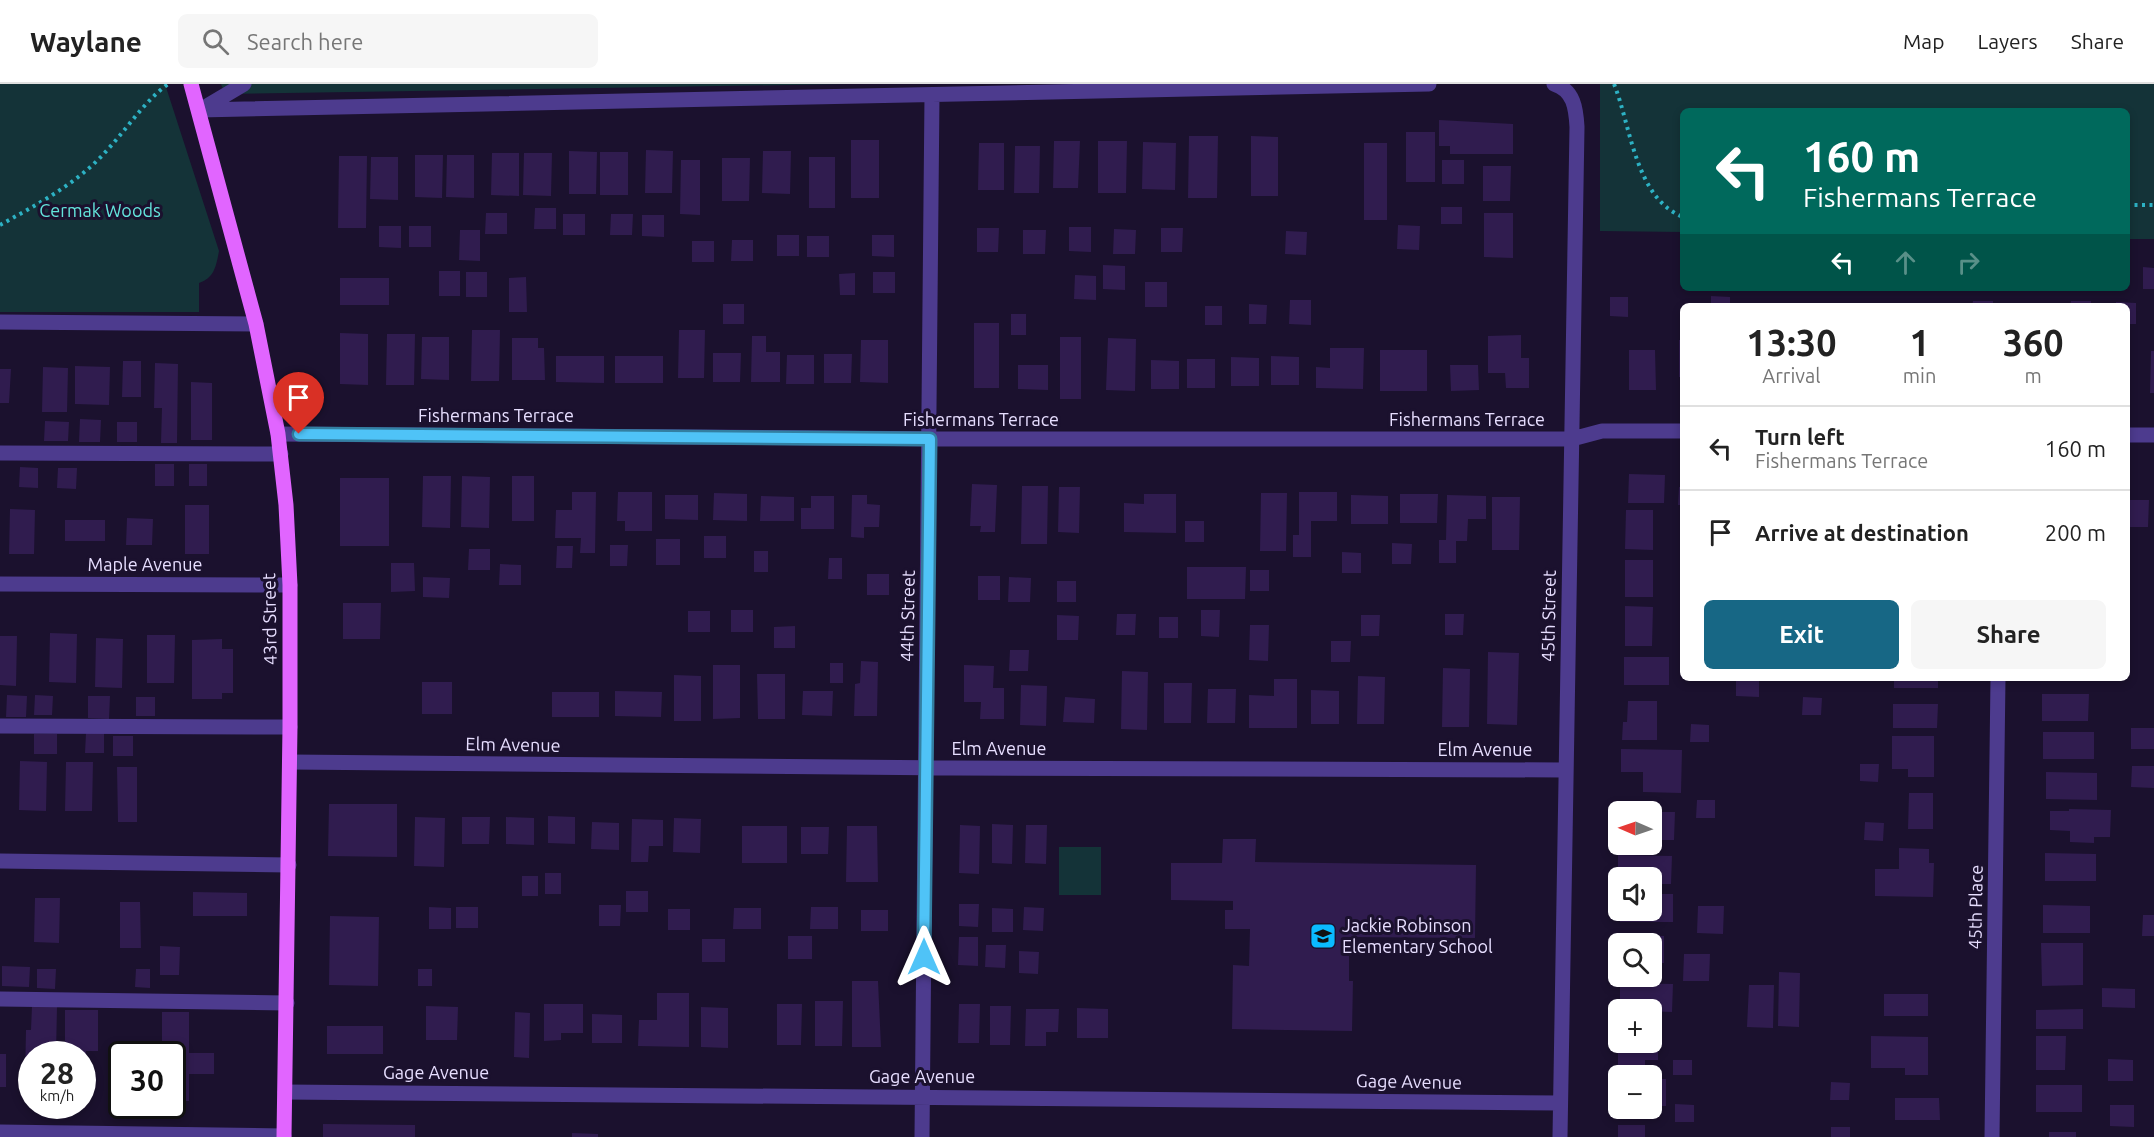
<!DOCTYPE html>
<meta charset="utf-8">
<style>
:root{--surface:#fff;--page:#f6f6f6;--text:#222;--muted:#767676;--line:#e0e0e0;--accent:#176785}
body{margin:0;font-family:Ubuntu,sans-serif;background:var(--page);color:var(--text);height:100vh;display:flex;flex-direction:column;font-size:22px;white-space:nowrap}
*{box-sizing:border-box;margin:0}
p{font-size:20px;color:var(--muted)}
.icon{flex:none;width:33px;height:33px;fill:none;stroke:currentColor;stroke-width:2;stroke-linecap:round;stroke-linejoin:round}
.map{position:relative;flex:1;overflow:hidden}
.panel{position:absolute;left:1680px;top:219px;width:450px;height:378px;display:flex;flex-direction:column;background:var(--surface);border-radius:9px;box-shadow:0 3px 9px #0003}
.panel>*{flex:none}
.hud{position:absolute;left:1680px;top:24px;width:450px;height:183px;border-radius:9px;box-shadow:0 3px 9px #0003;background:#00695c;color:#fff;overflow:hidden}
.needle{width:39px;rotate:272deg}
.tools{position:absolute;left:1608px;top:717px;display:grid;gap:12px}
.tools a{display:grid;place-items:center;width:54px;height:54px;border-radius:9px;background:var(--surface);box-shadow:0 3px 9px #0003;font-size:30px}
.speed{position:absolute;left:18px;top:957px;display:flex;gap:12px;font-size:30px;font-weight:700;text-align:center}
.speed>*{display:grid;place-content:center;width:78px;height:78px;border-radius:50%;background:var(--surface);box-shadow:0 3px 9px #0003;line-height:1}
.speed small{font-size:15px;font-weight:400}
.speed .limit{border:3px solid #111;border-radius:9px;background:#fff;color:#111}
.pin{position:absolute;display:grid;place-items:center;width:51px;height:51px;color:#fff;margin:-62px -26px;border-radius:50% 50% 50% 0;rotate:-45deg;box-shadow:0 0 6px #0007}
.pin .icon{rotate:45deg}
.me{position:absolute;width:66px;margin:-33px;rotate:0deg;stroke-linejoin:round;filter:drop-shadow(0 0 4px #0008)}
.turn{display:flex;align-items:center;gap:21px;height:126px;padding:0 24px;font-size:27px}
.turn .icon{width:78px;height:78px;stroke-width:2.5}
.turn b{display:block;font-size:42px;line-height:51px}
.lanes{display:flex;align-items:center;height:57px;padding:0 24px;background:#0003;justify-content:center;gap:30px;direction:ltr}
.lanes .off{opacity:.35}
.eta{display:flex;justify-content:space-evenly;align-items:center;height:102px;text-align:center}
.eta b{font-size:36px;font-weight:700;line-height:42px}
.button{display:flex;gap:12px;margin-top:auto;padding:12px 24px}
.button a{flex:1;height:69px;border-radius:9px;background:var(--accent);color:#fff;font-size:24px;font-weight:700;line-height:69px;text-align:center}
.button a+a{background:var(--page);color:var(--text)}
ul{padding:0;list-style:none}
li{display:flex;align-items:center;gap:18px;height:84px;padding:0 24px;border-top:2px solid var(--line)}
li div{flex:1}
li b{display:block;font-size:22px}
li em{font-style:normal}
header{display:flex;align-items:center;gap:36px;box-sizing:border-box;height:84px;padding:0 30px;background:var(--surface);border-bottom:2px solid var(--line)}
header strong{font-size:28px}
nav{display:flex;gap:33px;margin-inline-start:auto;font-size:21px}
.search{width:420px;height:54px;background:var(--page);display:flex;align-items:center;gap:15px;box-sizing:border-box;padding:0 21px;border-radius:9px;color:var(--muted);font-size:22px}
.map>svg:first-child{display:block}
.green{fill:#143338}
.building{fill:#301c4f}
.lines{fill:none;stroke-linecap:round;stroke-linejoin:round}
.path{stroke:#2db2c4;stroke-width:4;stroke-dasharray:3 4.5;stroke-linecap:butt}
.minor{stroke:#4d3b8e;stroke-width:15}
.major{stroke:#e165ff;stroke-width:15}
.route-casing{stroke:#337fa1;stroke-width:15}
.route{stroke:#4fc3f7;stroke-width:10}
.labels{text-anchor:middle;stroke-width:6;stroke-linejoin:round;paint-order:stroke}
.park-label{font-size:18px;fill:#63e5dc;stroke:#1b112e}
.street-label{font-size:18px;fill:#e7deff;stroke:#1b112e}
.poi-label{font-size:18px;fill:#e7deff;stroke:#1b112e;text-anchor:start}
</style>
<header>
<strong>Waylane</strong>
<div class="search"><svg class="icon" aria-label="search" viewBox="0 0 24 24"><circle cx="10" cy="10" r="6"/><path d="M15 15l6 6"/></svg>Search here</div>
<nav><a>Map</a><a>Layers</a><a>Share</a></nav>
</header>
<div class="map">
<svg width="2154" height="1053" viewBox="0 0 2154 1053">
<rect width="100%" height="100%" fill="#1b112e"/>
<path class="green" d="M0,0h165l54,167c-3,16 -5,27 -20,32v29h-199z
M221,0h627l-623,10z
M1600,0h554v155h-27v-128h-444v121l-83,-1z
M1059,763h42v48h-42z"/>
<path class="building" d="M1439,36l74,4v30h-63v-8h-11z
M1406,48h29v50h-29z
M1189,52h29l-1,62h-29z
M1251,52l27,1v59h-27z
M851,56h28v58h-28z
M1054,57h26l-2,47h-25z
M1098,57h29l-1,52h-28z
M1143,58l33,1 -1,47 -33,-1z
M979,59h25v47h-26z
M1364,59h23v77h-23z
M1015,62h25l-1,47h-25z
M646,66l27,1 -1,42h-27z
M569,67l28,1 -1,42h-27z
M763,67h28l-1,43 -28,-1z
M600,68h28v43h-28z
M492,69h27v43l-28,-1z
M524,69h28l-1,43 -28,-1z
M415,71h28l-1,43 -27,-1z
M447,71h27v43l-28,-1z
M339,72h28l-1,72h-28z
M371,73h27v43l-28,-1z
M809,73h26v51h-26z
M722,74h28l-1,43h-27z
M681,76h19v55l-20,-1z
M1442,76h22v24h-22z
M1483,82h28l-1,35h-27z
M1441,123h21v17h-21z
M535,124h21v21h-22z
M486,129h21v21h-22z
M1484,129h29v45l-29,-1z
M563,130h22v21h-22z
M611,130h22l-1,21h-22z
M642,131h22v22l-22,-1z
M1398,141l22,1 -1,24 -22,-1z
M379,142h22v22l-22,-1z
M409,142h22v21h-22z
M1069,143h22v25l-22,-1z
M977,144h22l-1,24h-21z
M1161,144h22l-1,24h-21z
M1114,145l22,1 -1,24h-22z
M460,146h20v31l-21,-1z
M1023,146h23l-1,24h-22z
M1286,147l21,1 -1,23 -21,-1z
M777,151h22v21h-22z
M872,151h22v22l-22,-1z
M807,152h22v21h-22z
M732,156h21v21h-22z
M692,157h22v21h-22z
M1103,181l22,1v24l-22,-1z
M2143,183l11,1v21h-11z
M439,187h21v25h-21z
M466,188h21v25h-21z
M873,188h22v21h-22z
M855,189v22h-15l-1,-21z
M1075,191l21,1v24l-22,-1z
M526,193l1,35h-18v-34z
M340,194h49v27h-49z
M1145,198h22v25h-22z
M1711,212l19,1v9h-19z
M1610,213h18v20l-18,-1z
M1290,216h21v25l-22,-1z
M1973,217h20v5h-21z
M2071,217h20v5h-21z
M2116,218l20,1v21h-9v-18h-11z
M1790,219h19v3h-19z
M723,220h21v20h-21z
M1249,220l18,1 -1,19h-17z
M1205,222h17v19h-17z
M1011,230h15v21h-15z
M974,239h25v65h-25z
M472,246h28l-1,51h-28z
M679,246h26l-1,48h-26z
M340,249l28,1v51l-28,-1z
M387,250h28l-1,51h-28z
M1521,251v23h8v30h-23l-1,-15h-17v-37z
M752,252h14v16h14v30h-29z
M422,253h27v43l-28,-1z
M1060,253h21v62h-21z
M512,254h26v10h6l1,32h-33z
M1108,254l28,1 -1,52 -29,-1z
M861,256h27v43l-28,-1z
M1679,256h4v37h-4z
M1330,264h34l-1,41 -47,-1v-21l14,1z
M1380,266h47v41h-47z
M1629,266h26l1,40h-27z
M2151,267h3v42h-4z
M713,269h28l-1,29h-27z
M824,270h28l-1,29h-27z
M787,271h27v29h-28z
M556,272h48v27l-48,-1z
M615,272h48v27h-48z
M1271,272l28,1v28h-28z
M1231,273l28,1v28h-28z
M1187,275h28v29h-28z
M1151,276l28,1v28h-28z
M123,277h18v36h-19z
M155,279l23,1 -1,79h-16l1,-35h-8z
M1018,281h30v25l-30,-1z
M1450,281h28l1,25 -28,1z
M75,282l35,1 -1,38 -34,-1z
M43,283l25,1 -1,44h-25z
M0,285h11l-2,34h-9z
M191,298l21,1v57h-21z
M80,335l21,1 -1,22h-21z
M45,337l24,1 -1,19h-24z
M117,338h20v20h-20z
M155,380h19v22h-19z
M189,380h18v22h-18z
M20,383l18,1v20l-19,-1z
M58,384h19l-1,21 -19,-1z
M1629,390l36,1 -1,28h-36z
M423,392h28l-1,52 -28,-1z
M462,392l28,1 -1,51 -28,-1z
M512,392h22v45h-22z
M340,394h49v68h-49z
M972,400l25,1 -2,47h-15l1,-6h-11z
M1022,402h26l-1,58h-26z
M1059,403h21l-1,46 -21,-1z
M1679,403h4v18h-5z
M572,408h24l-1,61h-15l1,-15h-26l1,-28h16z
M618,408h34v39h-27v-10h-8z
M1299,408h38v29h-26v36h-18v-22h6z
M714,409l33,1v27l-34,-1z
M1261,409h26l-1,58h-26z
M1144,410h32v39l-52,-1v-29l20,1z
M1400,410h38l-1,29h-37z
M665,411h33v25l-33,-1z
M852,411h15v9l13,1 -1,22h-15v11l-13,-1z
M1351,411l37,1v28h-37z
M1447,411l39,1v23h-18l-1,22h-11v22h-17v-23h7z
M761,412l33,1v24h-34z
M811,412h23v33h-33v-21h10z
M1492,413h28l-1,53h-27z
M2127,416h22l-1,27h-21z
M185,421h24v49h-24z
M10,425l25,1 -1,44h-25z
M1626,426h27v40l-28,-1z
M127,434l26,1 -1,26h-26z
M65,436h40v21h-40z
M1185,437h19v21h-19z
M704,452h22v22h-22z
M656,455h24v26h-24z
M1392,459l20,1 -1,20h-19z
M610,461h18l-1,21h-17z
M557,462h16l-1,22h-16z
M469,465h21v21h-22z
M754,467h14v21h-14z
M1342,468l19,1v20h-19z
M829,474h13v21h-14z
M1625,476h28v37h-28z
M391,479h23l1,28 -24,1z
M500,480l21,1v20h-22z
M1187,483h59l-1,32h-58z
M1250,486h19v21h-19z
M867,490h22v21h-22z
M978,492h22v24h-22z
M423,493l27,1 -1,20 -26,-1z
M1009,493l22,1 -1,24h-22z
M1057,497h19v21h-19z
M343,519h38l-1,36h-37z
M1625,522l28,1 -1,39h-27z
M731,526h22v22h-22z
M1201,526h19l-1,27 -18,-1z
M688,527h22v21h-22z
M1117,530h19l-1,21h-19z
M1445,530h19l-1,21h-18z
M1057,531l22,1 -1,24h-21z
M1361,531h19l-1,21h-18z
M1159,533h19v21h-19z
M1250,541h19l-1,36 -19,-1z
M795,542v22h-21v-21z
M50,549l27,1 -1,49 -27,-1z
M147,551h28l-1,48h-27z
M0,552h17l-1,50 -16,-1z
M96,554l27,1 -1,49 -27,-1z
M222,555v10h11v44h-11v6h-30v-59z
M1331,557h20l-1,21h-19z
M1010,566h19l-1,21h-19z
M1488,568l31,1 -2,72 -30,-1z
M1624,573h45v28h-45z
M861,577l17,1 -1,54h-23l1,-32 5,-1z
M830,579h13v20h-13z
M713,581h27v53l-27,1z
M964,581l30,1 -1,22h11v31h-24l1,-17h-17z
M1443,584l27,1 -1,58h-27z
M1122,587l26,1 -1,58 -26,-1z
M757,590h28v45h-27z
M674,591l27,1v45h-27z
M1358,592l27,1 -1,47h-27z
M1736,594h23v19l-23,-1z
M1894,594h44v10h-44z
M1274,595h23v49h-48v-33l25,1z
M422,598h30v32h-30z
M1164,599h28l-1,40h-27z
M1021,601l26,1 -1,40 -26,-1z
M1208,605h28l-1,34h-28z
M1311,606l28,1v33h-28z
M615,607l47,1 -1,25 -46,-1z
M803,607h30l-1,25 -30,-1z
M552,608h47v25h-47z
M2042,610h47l-1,27h-46z
M7,611l20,1 -1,21h-20z
M35,611l18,1 -1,19h-18z
M88,612h22l-1,23 -21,-1z
M136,613h19v19h-19z
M1065,613l30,2 -1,24 -31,-1z
M1803,613l19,1 -1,17h-19z
M1628,617h29v39h-35l1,-18h4z
M1893,620h45l-1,24h-44z
M1691,640l18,1v17h-19z
M2131,644h23v21h-23z
M2043,648h51v27h-51z
M86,649h18v20h-19z
M34,650h23v20h-23z
M113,652h20v20h-20z
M1892,652h42v41h-26v-8h-16z
M1621,665l61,1 -1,43 -38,-1v-20h-22z
M20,677l27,1 -1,49 -27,-1z
M66,678h27l-1,49h-27z
M1860,680h19l-1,18 -18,-1z
M2132,682h22v22l-23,-1z
M117,683h20v55h-19z
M2046,688l51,1v27l-51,-1z
M1909,709h24v36h-25z
M1697,716h18v18h-19z
M329,720h68v53l-69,-1z
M2069,725l42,1 -1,27h-16v6l-24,-1v-11l-20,-1v-19h19z
M1652,728h23l-1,28h-22z
M548,732l27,1v27l-27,-1z
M415,733l30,1 -1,49 -30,-1z
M462,733h28l-1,27h-27z
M506,733l28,1v27l-28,-1z
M674,734l27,1 -1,34 -27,-1z
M632,735l31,1v26h-14l-1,16h-17z
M592,738l27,1v27l-28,-1z
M1865,738l19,1 -1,18 -19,-1z
M992,740l21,1 -1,39 -20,-1z
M960,741l20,1 -1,48 -20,-1z
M1026,741h21l-1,39 -21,-1z
M742,742h45v37h-45z
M847,742h30l1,56h-32z
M801,743h28l-1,27h-27z
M1223,755h33l-1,23 221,3 -1,73 -126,-1v44h4l-1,50 -120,-2 1,-64 16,1 1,-37h-25v-19h8v-9l-62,-1v-37h51z
M1899,764l30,1v14h5l-1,34 -58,-1v-27h24z
M2045,769l51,1v27h-51z
M1618,771l54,1 -1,28h-19v-6h-34z
M545,789h16v21h-16z
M522,792h16v20h-16z
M626,807h22v21h-22z
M193,808l54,1v23h-54z
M1652,810h21v28h-53v-12h32z
M35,814h25l-1,45 -25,-1z
M120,818h20l1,46h-21z
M959,820h20l-1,23 -19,-1z
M599,821h22l-1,21h-21z
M2043,821l47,1v27h-47z
M1698,822h26l-1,28 -26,-1z
M429,823l22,1v21h-22z
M456,823h22v21h-22z
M811,823h27v22h-28z
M1024,823l20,1 -1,23 -20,-1z
M734,824h27v21h-28z
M992,824l21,1v23h-21z
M668,825h22v21h-22z
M861,826h27v21h-27z
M2143,831h11v21h-12z
M330,832l49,1 -1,69 -49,-1z
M1619,851l45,1v27h-12v-19h-33z
M788,852h24v23h-24z
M959,853h19v29l-20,-1z
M702,855h23v23h-23z
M2041,859h42v42l-41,1z
M986,861h20l-1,23 -20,-1z
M160,862l20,1 -1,28h-19z
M1019,867l20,1 -1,22 -19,-1z
M1684,870h26l-1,27h-26z
M2,882l28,1 -1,20 -27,-1z
M37,885h19l-1,20 -18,-1z
M136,885h14v19l-15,-1z
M418,885h14v17h-14z
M1779,888l21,1 -1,54 -21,-1z
M852,897h26l3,66h-29z
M1620,899l53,1 -1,28 -52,-2z
M1749,901h25l-1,43 -26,-1z
M2102,904l33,1v19l-33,-1z
M657,909h32v54l-51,-1 1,-26h18z
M1884,910h44v22h-44z
M815,917h28l-1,45h-27z
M544,920h39v29h-22v7l-17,1z
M777,920h25l-1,41h-24z
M959,920h21l-1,39h-21z
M32,922l25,1 -1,47h-24v26h-7l1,-50h5z
M426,922l32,1 -1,33h-31z
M990,922h21l-1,39h-20z
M701,923l27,1v40l-27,-1z
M1077,924l31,1v29h-31z
M1026,925h33l-1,23h-12v14h-21z
M2083,925v20h-47v-19z
M65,926h33v41h-12l-1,10h-3v-7h-17z
M162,928h27v41h25v21h-25v27h-17v-47h-10z
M515,928l15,1 -1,45 -15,-1z
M592,930l30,1v28h-30z
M327,942h56v28h-56z
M1652,947h6v29h-13v11h-27v-29h34z
M1871,952l57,1v38h-23v-7h-34z
M2036,952h30l-1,34h-29z
M0,970h6v33h-6z
M2108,975l25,1v21h-25z
M1673,976h19v15h-19z
M1652,995h14v27h-14z
M1831,998l19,1 -1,17h-19z
M2036,1001h46v27h-46z
M1895,1014h44l1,22h-45z
M1675,1020l19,1v17h-19z
M2110,1021h24v22l-24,-1z
M1618,1024h28v10h-28z
M323,1040l92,1v12h-92z
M1618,1041h27v12h-27z
M1831,1043h19v10h-19z
M2049,1048h27v5h-27z
M572,1049l26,1v3h-26z"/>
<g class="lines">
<path class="path" d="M1614,0c17,42 21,114 69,133
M2127,121h27
M0,141c38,-21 80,-43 109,-77 20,-22 35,-46 59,-64"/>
<path class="minor" d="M1554,0c20,6 22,25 23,43l-17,1010
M202,25l42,-25
M199,26l1230,-26
M0,238l256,2
M278,350l678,5h616l30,-8h81
M2127,351h27
M0,369l281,1
M0,500l290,1
M0,642l290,1
M290,678l663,6 611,2
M0,777l289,4
M0,915l287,4
M285,1008l1275,11
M0,1048l284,4
M922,1053l10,-1042
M1992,1053l6,-459"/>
<path class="major" d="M191,0l65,240 22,110 8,71 4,80v142l-6,410"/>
</g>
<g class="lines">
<defs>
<path id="route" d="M299,350l631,5 -6,518"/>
</defs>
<use href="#route" class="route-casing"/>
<use href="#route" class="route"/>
</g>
<defs>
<symbol id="school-square" viewBox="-11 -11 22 22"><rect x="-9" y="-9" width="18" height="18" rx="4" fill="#0abbff" stroke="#1b112e"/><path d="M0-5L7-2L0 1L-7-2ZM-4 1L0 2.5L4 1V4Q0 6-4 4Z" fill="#111"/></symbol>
</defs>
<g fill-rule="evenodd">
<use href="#school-square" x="1308" y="837" width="30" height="30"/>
</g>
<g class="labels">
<g class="park-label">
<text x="100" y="133">Cermak Woods</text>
</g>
<g class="street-label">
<text x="496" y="338">Fishermans Terrace</text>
<text x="981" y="342">Fishermans Terrace</text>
<text x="1467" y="342">Fishermans Terrace</text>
<text x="145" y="487">Maple Avenue</text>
<text transform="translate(908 532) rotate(-89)" y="6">44th Street</text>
<text transform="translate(1549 532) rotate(-89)" y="6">45th Street</text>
<text transform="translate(270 535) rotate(-91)" y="6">43rd Street</text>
<text transform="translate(513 661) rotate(1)" y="6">Elm Avenue</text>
<text x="999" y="671">Elm Avenue</text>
<text x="1485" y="672">Elm Avenue</text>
<text transform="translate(1976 823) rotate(-89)" y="6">45th Place</text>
<text x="436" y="995">Gage Avenue</text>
<text x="922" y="999">Gage Avenue</text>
<text transform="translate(1409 998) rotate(1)" y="6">Gage Avenue</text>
</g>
<g class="poi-label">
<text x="1342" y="848">Jackie Robinson<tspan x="1342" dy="21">Elementary School</tspan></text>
</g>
</g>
</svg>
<div class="tools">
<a><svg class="needle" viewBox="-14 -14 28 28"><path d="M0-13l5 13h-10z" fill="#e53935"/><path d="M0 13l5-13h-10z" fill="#767676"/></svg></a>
<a><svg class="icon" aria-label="sound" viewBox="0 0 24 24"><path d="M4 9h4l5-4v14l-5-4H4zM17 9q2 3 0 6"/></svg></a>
<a><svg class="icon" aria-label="search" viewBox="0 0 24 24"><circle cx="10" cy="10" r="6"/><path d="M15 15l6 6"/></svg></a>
<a>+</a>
<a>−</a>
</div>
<div class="speed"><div>28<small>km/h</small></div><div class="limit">30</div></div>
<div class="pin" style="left:299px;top:350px;background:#d93025"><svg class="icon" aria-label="arrive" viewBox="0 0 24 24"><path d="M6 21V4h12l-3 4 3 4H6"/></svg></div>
<svg class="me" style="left:924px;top:873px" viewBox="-20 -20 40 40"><path d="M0-17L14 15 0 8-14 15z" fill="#4fc3f7" stroke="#fff" stroke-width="4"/></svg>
<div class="hud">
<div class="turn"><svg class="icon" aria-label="left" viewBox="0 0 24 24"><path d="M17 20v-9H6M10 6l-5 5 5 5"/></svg><div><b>160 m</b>Fishermans Terrace</div></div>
<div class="lanes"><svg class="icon" aria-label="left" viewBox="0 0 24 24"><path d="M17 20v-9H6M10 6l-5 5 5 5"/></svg><svg class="icon off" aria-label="ahead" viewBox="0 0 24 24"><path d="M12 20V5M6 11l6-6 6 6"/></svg><svg class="icon off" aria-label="right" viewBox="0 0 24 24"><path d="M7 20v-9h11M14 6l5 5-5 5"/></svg></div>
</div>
<section class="panel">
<div class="eta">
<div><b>13:30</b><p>Arrival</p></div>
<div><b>1</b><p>min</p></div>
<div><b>360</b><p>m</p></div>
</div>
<ul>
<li><svg class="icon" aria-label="left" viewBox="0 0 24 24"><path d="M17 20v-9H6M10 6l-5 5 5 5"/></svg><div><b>Turn left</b><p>Fishermans Terrace</p></div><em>160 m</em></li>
<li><svg class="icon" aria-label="arrive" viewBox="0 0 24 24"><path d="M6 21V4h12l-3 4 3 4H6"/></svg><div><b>Arrive at destination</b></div><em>200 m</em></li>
</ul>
<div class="button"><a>Exit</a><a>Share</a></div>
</section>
</div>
